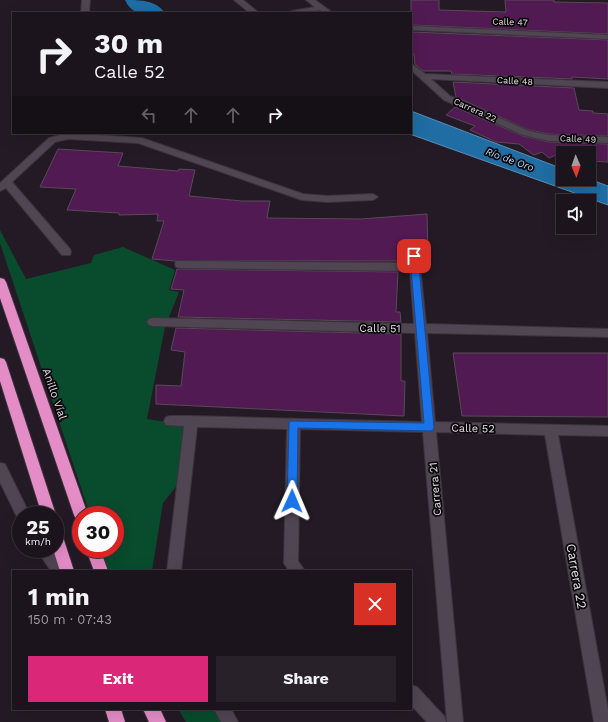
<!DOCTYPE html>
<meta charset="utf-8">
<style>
:root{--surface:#1b141c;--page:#282129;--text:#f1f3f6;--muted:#a09ea3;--line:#39333b;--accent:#db2777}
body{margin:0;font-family:"Work Sans",sans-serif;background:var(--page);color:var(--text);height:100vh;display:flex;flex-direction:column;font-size:15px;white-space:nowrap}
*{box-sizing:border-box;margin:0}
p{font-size:13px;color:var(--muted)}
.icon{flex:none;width:22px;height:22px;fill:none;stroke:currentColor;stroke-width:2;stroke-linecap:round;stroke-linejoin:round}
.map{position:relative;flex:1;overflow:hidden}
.drawer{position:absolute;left:12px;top:570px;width:400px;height:140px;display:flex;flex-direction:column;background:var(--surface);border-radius:0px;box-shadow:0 4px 16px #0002,0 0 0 1px var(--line)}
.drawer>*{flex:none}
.guide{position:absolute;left:12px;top:12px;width:400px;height:122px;border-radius:0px;box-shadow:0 4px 16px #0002,0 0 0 1px var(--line);background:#1b141c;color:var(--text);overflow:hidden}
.needle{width:26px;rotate:178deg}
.fabs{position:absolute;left:556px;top:146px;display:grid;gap:8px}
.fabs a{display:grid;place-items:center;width:40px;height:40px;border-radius:0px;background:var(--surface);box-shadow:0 4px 16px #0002,0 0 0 1px var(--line);font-size:20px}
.speed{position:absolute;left:12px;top:506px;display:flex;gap:8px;font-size:20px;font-weight:700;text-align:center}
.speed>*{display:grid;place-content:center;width:52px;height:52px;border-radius:50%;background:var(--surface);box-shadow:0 4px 16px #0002,0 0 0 1px var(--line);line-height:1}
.speed small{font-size:10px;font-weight:400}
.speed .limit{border:6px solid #d22;background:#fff;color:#111}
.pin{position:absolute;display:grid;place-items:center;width:34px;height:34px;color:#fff;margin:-17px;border-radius:8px;box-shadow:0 2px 6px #0006}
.me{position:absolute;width:44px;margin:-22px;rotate:1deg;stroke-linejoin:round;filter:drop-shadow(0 0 3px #0008)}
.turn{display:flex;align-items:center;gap:14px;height:84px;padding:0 16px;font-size:18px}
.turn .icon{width:52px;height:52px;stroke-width:2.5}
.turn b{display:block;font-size:28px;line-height:34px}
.lanes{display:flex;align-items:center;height:38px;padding:0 16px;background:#0003;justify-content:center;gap:20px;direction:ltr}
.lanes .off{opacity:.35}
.round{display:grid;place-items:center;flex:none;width:42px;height:42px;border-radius:0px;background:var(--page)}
.summary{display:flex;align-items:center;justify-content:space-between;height:68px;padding:0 16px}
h1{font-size:24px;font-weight:700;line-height:30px}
.primary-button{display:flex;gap:8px;margin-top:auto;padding:8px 16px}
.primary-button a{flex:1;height:46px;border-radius:0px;background:var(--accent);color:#fff;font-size:16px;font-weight:700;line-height:46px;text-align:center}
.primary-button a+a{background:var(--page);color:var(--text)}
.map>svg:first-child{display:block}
.green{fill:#084b2d}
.water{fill:#1f6da3;stroke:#5a8eb6}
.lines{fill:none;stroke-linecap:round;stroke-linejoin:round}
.river{fill:#1f6da3;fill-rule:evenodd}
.building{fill:#521a52;stroke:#584a57}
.minor-casing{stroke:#3c343d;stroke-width:2}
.highway-casing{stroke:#3c343d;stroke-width:2}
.minor{fill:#504552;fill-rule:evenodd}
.highway{fill:#e48cc6;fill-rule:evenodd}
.route{fill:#1a73e8;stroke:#114b97}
.labels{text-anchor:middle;stroke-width:3.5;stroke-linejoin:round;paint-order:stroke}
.far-street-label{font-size:9px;fill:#e3dce4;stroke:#0a070b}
.far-water-label{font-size:10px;font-style:italic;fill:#b6daf8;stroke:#0a070b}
.street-label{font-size:11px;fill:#e3dce4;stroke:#0a070b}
.near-street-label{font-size:13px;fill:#e3dce4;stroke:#0a070b}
</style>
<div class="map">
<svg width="608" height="722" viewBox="0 0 608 722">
<rect width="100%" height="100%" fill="#241a25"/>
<path class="green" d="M0,230l26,49 65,-16 3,-8 29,-8 52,23 -6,20 10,2 -14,35 -18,92 38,6 -3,54 -19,24 -11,68h-44l-7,-22h14v-34h-25l-90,-272z
M178,709h42l8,13h-42z"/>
<path class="water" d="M411,111l152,58v10h26l19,7v19l-201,-72h4z"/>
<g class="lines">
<path class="river" d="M125,0c15,0 31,0 40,13 -16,0 -32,5 -40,-13z"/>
</g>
<path class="building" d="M411,0h28v10l67,2 -1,-12h49v2l54,1v31l-195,-9 -2,-1z
M412,32l196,8v39l-36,-2v2l-120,-5 -1,-3h-28l-8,-7 -1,-10h-3z
M453,82l121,6 5,22 14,1v2l15,1v22l-59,-2 -20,-4 -73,-33z
M455,107l68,29 26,6 59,2v18l-19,-1v-8h-13l-1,-6 -26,11 -7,-6 -8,3 -15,-11 -23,-2 -26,-12 5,-4 -29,-11z
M58,149l65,4 -5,13 60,5 1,-2 16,1 -6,26 53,5h28l-3,17 94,1 66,-5 1,38 -9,1 -5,-2 -6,3h-9v7h-224l-23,-2 12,-38h-7l1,-7 -39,1v-2l-52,-3 9,-21 -36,-2z
M177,269l221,3 -2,40h4l1,10 -223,-5 6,-27 -13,-1z
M176,328l225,6v47h4l-1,35 -248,-12v-19l25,1 4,-34 -14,-2z
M453,353h155v64l-146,-1z"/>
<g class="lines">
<defs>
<path id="minor" d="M82,0h8l-1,13h-8z
M234,0h9l16,13h-9z
M306,0h9l18,13h-9l-4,-3 -15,3h-17l4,-2 23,-4z
M411,26l197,9v4l-197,-9z
M411,63l14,11 183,8v6l-177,-9 19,17 79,35 20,4 59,2v6l-59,-2 -26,-6 -79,-35 -33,-30z
M68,133l74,5 161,56 24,2 46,-2 5,3 -5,3 -46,2 -25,-2 -164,-57 -70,-4 -13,3 -43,40 58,67 1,3 -1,3h-8l-56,-67 -6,3v-8l49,-45z
M414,252l4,1 1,3 7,68 182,5v8l-181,-4 8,89 173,4v10l-50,-1 50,275v12h-14l-49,-287 -109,-3 27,290h-16l-24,-290 -123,-3 -2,132 7,10h-16l-5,-8 3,-134 -90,-2 -16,144h-14l17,-145 -18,-1 -2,-4 2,-4 4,-1h21l231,6 -7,-89 -262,-7 -4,-1 -2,-3 2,-3 4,-1 261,6 -4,-53 -230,-3 -4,-1 -1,-3 1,-3 233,2v-7l1,-3z
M0,463l5,1 25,51h-9v5l-3,-1 -18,-37z
M36,549h16l15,22h-16z
M411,685l6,2 27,29 2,6h-19l-16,-17z
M214,709h17l7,13h-17z"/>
<path id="highway" d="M0,278l4,1 2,3 82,233h-7v6l-5,-2 -2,-4 -74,-217z
M0,358l4,1 2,3 50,153 -1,2v-2h-13l-42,-134z
M55,528l5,2 2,4 12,37h-14l-7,-22h2z
M86,549h14l8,22h-14z
M105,709h16l4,13h-16z
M143,709h17l6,13h-17z"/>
</defs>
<use href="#minor" class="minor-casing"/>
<use href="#highway" class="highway-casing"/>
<use href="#minor" class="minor"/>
<use href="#highway" class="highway"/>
</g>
<path class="route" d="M414,253l4,3 16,171 -1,3 -3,1 -132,-3 -1,73 -1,3 -4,1 -4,-1 -1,-3 2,-77 1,-3 134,2 -14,-167z"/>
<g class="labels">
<g class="far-street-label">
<text transform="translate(510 22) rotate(2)" y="3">Calle 47</text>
<text transform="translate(515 81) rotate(3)" y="3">Calle 48</text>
<text transform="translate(475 110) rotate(24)" y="3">Carrera 22</text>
<text transform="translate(578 139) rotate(2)" y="3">Calle 49</text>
</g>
<g class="far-water-label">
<text transform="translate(510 159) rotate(20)" y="4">Río de Oro</text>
</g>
<g class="street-label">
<text transform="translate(380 328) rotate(1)" y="4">Calle 51</text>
<text transform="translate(55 394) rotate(71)" y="4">Anillo Víal</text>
<text transform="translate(473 428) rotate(1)" y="4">Calle 52</text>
<text transform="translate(435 489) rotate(-95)" y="4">Carrera 21</text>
</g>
<g class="near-street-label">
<text transform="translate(577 576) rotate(80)" y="5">Carrera 22</text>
</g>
</g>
</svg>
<div class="fabs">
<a><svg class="needle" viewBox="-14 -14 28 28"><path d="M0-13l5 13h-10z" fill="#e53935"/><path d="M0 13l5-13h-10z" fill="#a09ea3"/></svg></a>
<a><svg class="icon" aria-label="sound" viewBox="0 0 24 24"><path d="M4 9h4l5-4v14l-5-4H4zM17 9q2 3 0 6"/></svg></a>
</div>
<div class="speed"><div>25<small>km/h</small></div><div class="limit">30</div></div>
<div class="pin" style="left:414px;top:256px;background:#d93025"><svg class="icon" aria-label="arrive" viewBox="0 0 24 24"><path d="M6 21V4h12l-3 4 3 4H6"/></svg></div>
<svg class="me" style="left:292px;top:501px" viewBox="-20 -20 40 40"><path d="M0-17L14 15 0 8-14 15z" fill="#1a73e8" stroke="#fff" stroke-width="4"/></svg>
<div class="guide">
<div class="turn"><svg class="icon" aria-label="right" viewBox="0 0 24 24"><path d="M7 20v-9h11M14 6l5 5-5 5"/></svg><div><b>30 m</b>Calle 52</div></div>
<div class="lanes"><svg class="icon off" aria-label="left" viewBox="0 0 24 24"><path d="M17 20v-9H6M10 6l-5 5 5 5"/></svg><svg class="icon off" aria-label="ahead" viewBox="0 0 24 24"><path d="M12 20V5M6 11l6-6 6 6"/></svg><svg class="icon off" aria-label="ahead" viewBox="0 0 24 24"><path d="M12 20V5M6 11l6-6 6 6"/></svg><svg class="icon" aria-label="right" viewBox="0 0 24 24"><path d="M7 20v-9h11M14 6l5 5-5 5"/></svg></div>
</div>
<section class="drawer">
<div class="summary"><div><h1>1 min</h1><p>150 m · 07:43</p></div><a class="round" style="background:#d93025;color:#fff"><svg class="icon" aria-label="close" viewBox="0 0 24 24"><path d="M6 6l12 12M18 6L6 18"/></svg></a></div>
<div class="primary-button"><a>Exit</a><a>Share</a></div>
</section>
</div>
